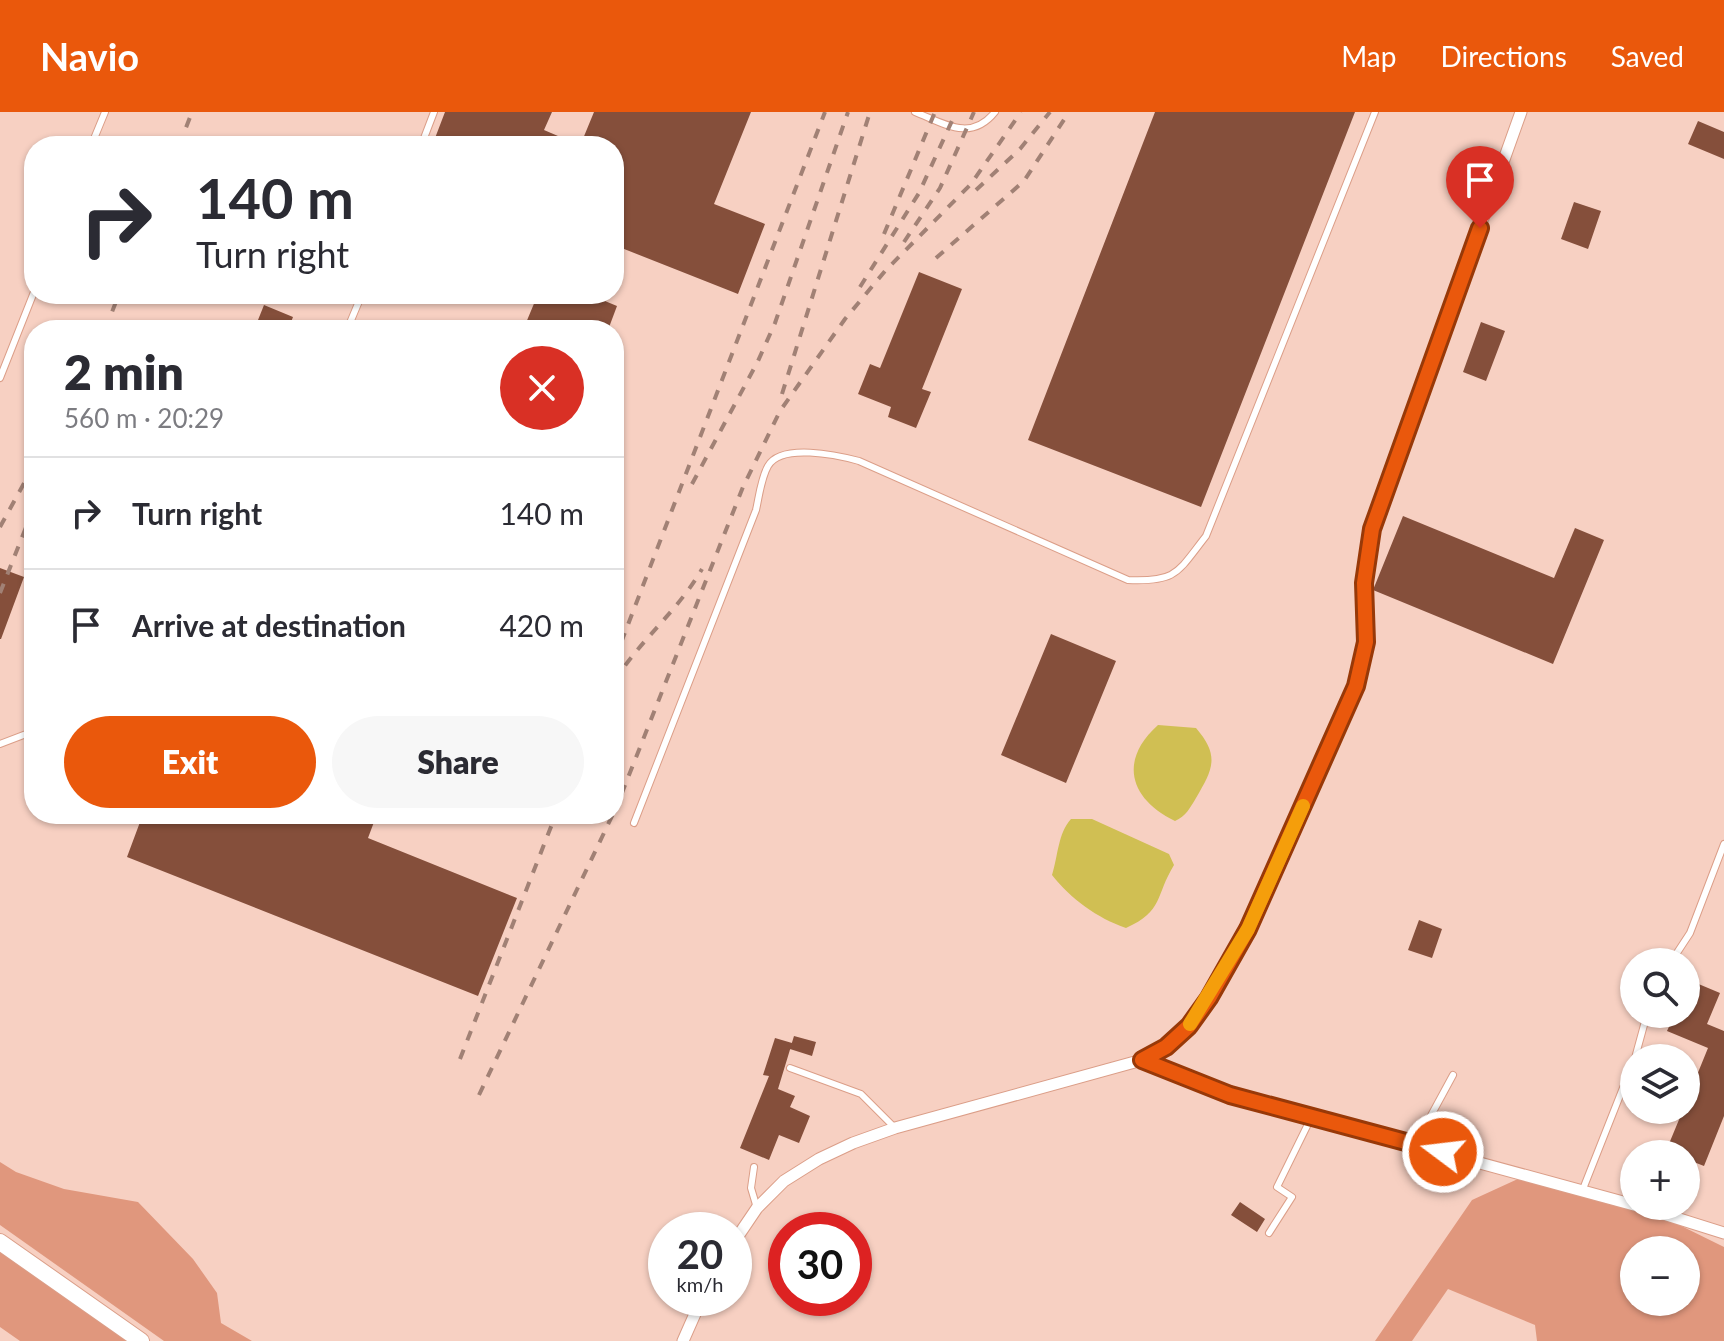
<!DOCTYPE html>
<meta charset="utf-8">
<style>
:root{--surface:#fff;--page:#f7f7f7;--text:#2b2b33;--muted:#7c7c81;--line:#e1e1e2;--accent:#ea580c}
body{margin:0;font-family:Lato,sans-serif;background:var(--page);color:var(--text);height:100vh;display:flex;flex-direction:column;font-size:30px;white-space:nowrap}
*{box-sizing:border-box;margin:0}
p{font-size:26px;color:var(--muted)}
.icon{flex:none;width:44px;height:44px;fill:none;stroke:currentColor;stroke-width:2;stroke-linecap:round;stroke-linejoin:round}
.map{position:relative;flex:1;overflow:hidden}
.side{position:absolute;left:24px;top:208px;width:600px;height:504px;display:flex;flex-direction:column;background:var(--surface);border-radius:32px;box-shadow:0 2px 6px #0004}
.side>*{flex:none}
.guide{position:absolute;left:24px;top:24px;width:600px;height:168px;border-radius:32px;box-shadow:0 2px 6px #0004;background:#fff;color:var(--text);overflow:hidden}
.tools{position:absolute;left:1620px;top:836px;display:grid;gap:16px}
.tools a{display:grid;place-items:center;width:80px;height:80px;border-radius:50%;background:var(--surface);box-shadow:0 2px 6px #0004;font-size:40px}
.speed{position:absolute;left:648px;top:1100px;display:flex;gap:16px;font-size:40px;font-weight:700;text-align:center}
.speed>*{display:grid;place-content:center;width:104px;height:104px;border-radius:50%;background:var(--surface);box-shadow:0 2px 6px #0004;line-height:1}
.speed small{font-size:20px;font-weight:400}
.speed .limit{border:12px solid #d22;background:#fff;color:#111}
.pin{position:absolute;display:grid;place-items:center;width:68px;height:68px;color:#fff;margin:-82px -34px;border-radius:50% 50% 50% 0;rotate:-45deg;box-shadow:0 0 8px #0007}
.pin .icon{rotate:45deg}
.me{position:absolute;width:88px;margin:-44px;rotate:285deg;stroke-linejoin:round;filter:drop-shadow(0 0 6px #0008)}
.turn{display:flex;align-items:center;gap:28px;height:168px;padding:0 40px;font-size:36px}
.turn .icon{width:104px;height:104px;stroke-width:2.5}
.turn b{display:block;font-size:56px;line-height:68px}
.round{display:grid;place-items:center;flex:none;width:84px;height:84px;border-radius:42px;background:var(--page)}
.overview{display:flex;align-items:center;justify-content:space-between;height:136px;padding:0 40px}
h1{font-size:48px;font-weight:800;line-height:60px}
.action{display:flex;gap:16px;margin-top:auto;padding:16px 40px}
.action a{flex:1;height:92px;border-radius:48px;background:var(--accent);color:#fff;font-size:32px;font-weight:800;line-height:92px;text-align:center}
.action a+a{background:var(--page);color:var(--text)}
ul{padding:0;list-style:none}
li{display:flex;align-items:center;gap:24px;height:112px;padding:0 40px;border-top:2px solid var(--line)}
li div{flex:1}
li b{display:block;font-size:30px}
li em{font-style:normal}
header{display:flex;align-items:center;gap:48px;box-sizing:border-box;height:112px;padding:0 40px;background:var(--accent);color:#fff}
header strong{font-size:38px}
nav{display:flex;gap:44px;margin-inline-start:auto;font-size:28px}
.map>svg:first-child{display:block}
.green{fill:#e0977d;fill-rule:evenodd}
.water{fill:#d0bf53}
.building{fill:#854f3b}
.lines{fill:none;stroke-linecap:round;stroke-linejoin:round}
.lane-casing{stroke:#db9e88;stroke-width:8}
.street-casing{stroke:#db9e88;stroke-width:13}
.secondary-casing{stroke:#db9e88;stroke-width:18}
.lane{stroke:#fff;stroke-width:6}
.street{stroke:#fff;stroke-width:11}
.secondary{stroke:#fff;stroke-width:16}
.rail{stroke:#a18175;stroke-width:4;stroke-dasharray:10 10;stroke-linecap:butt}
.route-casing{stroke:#983908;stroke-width:20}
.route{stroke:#ea580c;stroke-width:14}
.slow{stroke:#f59e0b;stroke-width:14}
</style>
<header>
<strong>Navio</strong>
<nav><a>Map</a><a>Directions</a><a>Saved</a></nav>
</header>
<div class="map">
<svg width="1724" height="1229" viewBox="0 0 1724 1229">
<rect width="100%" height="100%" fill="#f7d0c2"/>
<path class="green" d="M0,1050l16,10 48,17 74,13 55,57 24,34 4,30 31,18h-88l-164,-116z
M1520,1066l135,35 69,34v94h-187l-2,-16 -87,-36 -36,52h-37l97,-141zM1634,1138h52v52h-52z
M0,1138l135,91h-115l-20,-14z"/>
<path class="water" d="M1158,613l38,3c24,28 17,41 0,70 -6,10 -10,18 -21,23 -45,-22 -57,-60 -17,-96z
M1071,707h21l77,35 5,11c-19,31 -10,46 -48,63 -29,-10 -55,-29 -74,-53 6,-19 6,-42 19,-56z"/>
<path class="building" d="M445,0h107l-8,18 14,6 -4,10h-122z
M594,0h157l-37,92 51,20 -27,70 -124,-49v-99h-34z
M1155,0h200l-154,395 -173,-67z
M1698,9l26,11v27l-36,-15z
M1574,90l27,9 -13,38 -27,-10z
M919,160l43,17 -40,100 9,3 -15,36 -28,-11 3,-10 -33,-13 12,-30 10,4z
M538,182h50l29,12 -9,24h-85z
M264,193l29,12 -5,13h-34z
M1481,210l24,9 -19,50 -23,-9z
M1403,404l151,62 21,-50 29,12 -51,124 -180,-74z
M0,456l24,9 -23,62h-1z
M1051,522l65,27 -50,122 -65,-28z
M143,702h234l-9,24 149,60 -39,98 -351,-139z
M1419,808l23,9 -10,29 -24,-8z
M1689,868l31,13 -13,31 17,7v85l-20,50 -18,-7v-5l-20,-3 17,-41h3v-8l22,-54 -41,-17 8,-17h11v-27z
M794,924l22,6 -4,14 -22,-7z
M775,926l17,5 -14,46 17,7 -5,11 20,9 -11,27 -20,-8 -10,25 -29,-12 29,-72 -6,-1z
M1240,1090l25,17 -8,13 -26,-17z"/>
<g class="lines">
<defs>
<path id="lane" d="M915,0c30,12 56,30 80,0
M91,34l14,-34
M421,34l13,-34
M347,218l15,-36
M0,266l34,-86
M0,632l34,-13
M634,711l122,-313c3,-13 5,-32 12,-44 13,-23 69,-11 91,-5l269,119c49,2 49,-7 78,-44l169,-424
M1671,850l19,-29 34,-89
M1635,946l12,-44
M790,956l71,26 34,34
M1415,1033l38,-70
M754,1055l-3,21 6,20
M1583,1077l51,-129
M1269,1121l23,-36 -15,-10 34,-69"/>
<path id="street" d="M1142,948l88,35 404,110
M1638,1094l86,27
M734,1130l23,-34 27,-27 35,-22 34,-16 42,-15 247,-68 24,-13 23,-21 59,-97 108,-243 10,-44 -2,-59 8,-54 149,-417
M683,1229l19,-43"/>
<path id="secondary" d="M0,1130l141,99"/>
</defs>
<use href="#lane" class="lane-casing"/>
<use href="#street" class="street-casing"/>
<use href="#secondary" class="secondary-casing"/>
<use href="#lane" class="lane"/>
<use href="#street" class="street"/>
<use href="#secondary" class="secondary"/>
<path class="rail" d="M179,34l13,-34
M976,78l44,-41 30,-37
M884,122l51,-122
M904,130l36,-54 34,-76
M936,146l88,-77 45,-69
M860,175l59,-94 37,-81
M105,218l14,-36
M782,282l88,-282
M692,372l66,-123 17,-38 73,-211
M0,415l34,-62
M0,481l34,-86
M614,549l211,-549
M614,570c25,-41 64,-71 88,-113
M614,701l129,-326 37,-76 65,-92 40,-48 86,-87 50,-72
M460,947l96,-245
M479,983l134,-281"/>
</g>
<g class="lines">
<defs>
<path id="route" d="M1443,1040l-213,-57 -88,-35 24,-13 23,-21 20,-28 39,-69 108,-243 10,-44 -2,-59 8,-54 108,-301"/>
</defs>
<use href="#route" class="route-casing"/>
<use href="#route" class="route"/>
<path class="slow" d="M1190,912l58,-95 55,-123"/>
</g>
</svg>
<div class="tools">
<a><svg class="icon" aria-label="search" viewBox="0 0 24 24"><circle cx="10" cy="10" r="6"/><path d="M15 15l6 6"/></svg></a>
<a><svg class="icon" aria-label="layers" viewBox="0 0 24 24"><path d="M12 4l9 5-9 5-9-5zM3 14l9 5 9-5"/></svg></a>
<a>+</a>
<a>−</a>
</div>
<div class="speed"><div>20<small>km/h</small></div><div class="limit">30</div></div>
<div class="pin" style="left:1480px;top:116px;background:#d93025"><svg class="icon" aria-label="arrive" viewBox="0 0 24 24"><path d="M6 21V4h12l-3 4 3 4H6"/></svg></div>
<svg class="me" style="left:1443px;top:1040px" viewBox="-20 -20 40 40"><circle r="17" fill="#ea580c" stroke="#fff" stroke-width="3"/><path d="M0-11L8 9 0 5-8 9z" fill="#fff"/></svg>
<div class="guide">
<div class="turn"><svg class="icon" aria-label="right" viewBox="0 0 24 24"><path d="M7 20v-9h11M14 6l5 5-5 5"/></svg><div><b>140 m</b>Turn right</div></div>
</div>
<section class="side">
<div class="overview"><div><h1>2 min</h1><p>560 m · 20:29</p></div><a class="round" style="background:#d93025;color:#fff"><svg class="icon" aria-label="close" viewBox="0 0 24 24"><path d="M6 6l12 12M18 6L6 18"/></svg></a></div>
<ul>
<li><svg class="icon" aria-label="right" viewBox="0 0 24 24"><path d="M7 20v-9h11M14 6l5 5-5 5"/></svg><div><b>Turn right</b></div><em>140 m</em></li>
<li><svg class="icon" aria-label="arrive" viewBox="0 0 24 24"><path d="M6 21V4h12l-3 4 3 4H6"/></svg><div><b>Arrive at destination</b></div><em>420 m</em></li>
</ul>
<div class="action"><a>Exit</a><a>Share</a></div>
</section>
</div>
